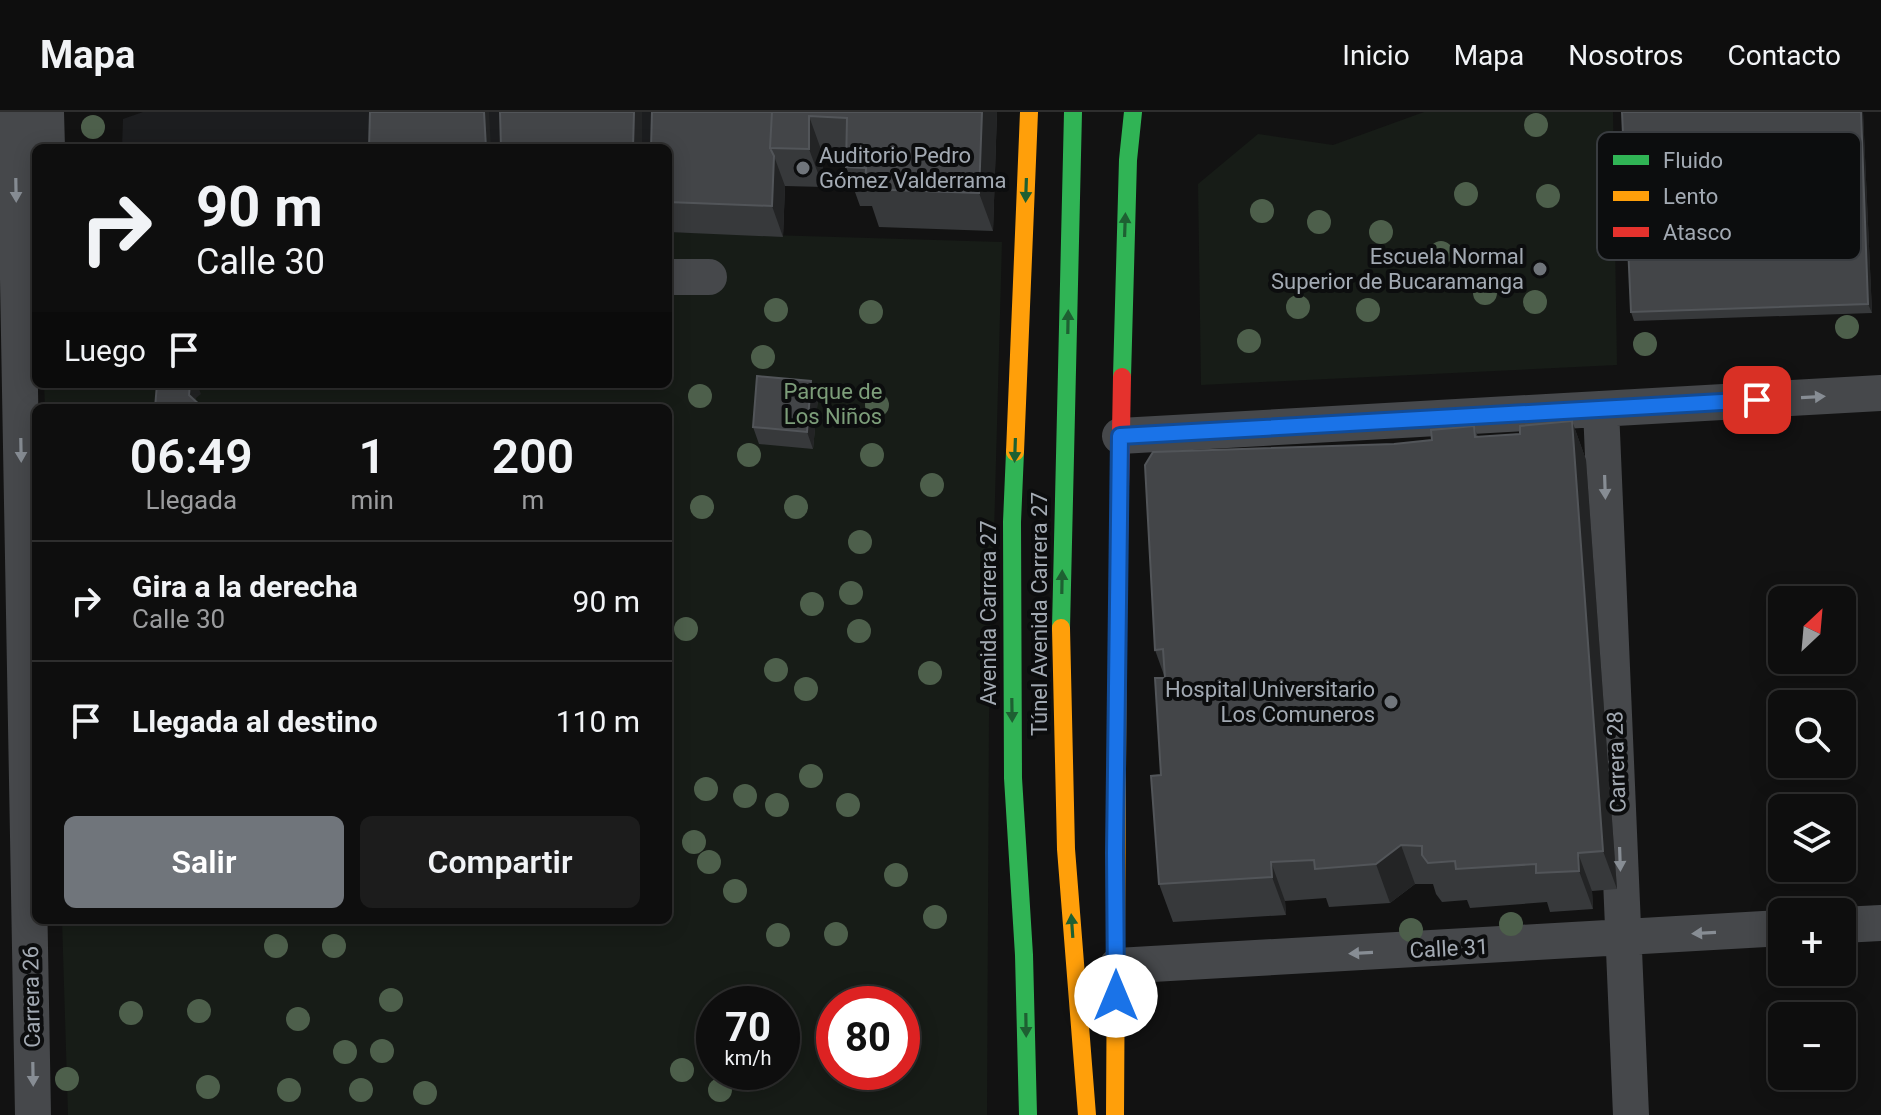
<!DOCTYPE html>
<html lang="es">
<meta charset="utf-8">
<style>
:root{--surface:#0e0e0e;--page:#1c1c1c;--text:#f1f3f6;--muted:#9b9c9e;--line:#2e2e2e;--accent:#70757b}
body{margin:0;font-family:Roboto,sans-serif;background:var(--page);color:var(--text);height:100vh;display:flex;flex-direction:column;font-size:30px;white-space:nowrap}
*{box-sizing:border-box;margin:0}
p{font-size:26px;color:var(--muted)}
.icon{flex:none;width:44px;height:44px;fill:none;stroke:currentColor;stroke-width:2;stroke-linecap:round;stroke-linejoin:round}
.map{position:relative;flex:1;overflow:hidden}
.details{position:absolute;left:32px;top:292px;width:640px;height:520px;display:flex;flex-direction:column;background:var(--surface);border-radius:12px;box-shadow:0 4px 20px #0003,0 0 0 2px var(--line)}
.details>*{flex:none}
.guide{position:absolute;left:32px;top:32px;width:640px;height:244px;border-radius:12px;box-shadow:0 4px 20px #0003,0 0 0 2px var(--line);background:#0e0e0e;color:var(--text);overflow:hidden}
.needle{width:52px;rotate:26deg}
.buttons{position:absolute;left:1768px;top:474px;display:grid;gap:16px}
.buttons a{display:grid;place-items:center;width:88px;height:88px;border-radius:12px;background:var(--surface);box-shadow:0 4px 20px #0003,0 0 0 2px var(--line);font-size:40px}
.speed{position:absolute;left:696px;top:874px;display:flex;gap:16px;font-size:40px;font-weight:700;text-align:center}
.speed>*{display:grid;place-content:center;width:104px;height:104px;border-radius:50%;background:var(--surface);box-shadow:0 4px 20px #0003,0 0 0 2px var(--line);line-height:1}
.speed small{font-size:20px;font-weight:400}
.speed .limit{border:12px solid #d22;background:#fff;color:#111}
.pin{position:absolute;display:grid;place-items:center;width:68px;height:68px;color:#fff;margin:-34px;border-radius:16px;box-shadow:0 4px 12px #0006}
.me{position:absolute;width:88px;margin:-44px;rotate:0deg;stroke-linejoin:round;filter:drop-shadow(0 0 6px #0008)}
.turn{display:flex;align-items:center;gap:28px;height:168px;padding:0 32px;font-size:36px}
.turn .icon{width:104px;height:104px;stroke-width:2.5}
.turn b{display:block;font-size:56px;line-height:68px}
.then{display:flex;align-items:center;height:76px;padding:0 32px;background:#0003;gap:16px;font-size:30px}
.eta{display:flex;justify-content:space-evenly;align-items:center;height:136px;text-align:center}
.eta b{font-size:48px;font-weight:600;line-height:56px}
.primary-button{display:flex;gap:16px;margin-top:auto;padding:16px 32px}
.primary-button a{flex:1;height:92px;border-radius:12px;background:var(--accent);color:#fff;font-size:32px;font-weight:600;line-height:92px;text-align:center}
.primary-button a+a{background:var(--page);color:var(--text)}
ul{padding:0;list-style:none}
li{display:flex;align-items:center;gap:24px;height:120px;padding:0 32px;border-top:2px solid var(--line)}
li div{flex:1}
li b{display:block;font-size:30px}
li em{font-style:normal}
header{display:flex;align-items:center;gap:48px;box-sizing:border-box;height:112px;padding:0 40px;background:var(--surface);border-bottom:2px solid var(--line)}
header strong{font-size:38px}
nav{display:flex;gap:44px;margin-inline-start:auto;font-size:28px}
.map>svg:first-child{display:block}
.built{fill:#1c1d1f}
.green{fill:#171c17;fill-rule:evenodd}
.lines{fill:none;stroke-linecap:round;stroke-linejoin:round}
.street{stroke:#46484b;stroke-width:36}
.fast{stroke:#30b455;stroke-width:18}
.slow{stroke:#ff9f0a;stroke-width:18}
.jam{stroke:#e5322d;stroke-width:18}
.tree{fill:#4d5f4b}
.wall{fill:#37393b}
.shaded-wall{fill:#232425}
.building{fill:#434548;stroke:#525559;stroke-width:2}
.oneway{fill:#878d94}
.oneway2{fill:#1e6032}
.route-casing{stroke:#114b97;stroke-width:20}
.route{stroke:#1a73e8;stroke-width:14}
.poi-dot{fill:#70757b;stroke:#0c0d0e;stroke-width:3}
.labels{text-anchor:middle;stroke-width:8;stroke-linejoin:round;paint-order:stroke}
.poi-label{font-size:22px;fill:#a3aab3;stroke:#0c0d0e;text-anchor:end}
.park-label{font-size:22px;fill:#7d9e7a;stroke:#0c0d0e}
.street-label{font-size:22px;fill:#a3aab3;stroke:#0c0d0e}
.key{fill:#0c0d0e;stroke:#393c40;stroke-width:2}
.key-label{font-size:22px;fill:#a3aab3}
</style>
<header>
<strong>Mapa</strong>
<nav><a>Inicio</a><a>Mapa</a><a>Nosotros</a><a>Contacto</a></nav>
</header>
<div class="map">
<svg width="1881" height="1003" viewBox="0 0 1881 1003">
<rect width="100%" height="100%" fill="#121212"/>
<path class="built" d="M143,0h521l-1,36h-541l1,-29z"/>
<path class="green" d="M1424,0h189l4,253 -416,20 -3,-201 60,-50 75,11z
M668,120l334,10 -13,475 -2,398h-919l-6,-195h606v-512h-623l-1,-24h624zM714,892h68v68h-68zM834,892h68v68h-68z"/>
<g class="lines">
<path class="street" d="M15,0l18,1003
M46,0l1,36
M668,165h41
M1601,297l30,706
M1120,324l761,-43
M1842,813l39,-2
M1117,854l665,-38"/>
<path class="fast" d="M1122,265l6,-217 5,-48
M1015,340l-3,70 1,256 11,177 4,160
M1061,516l12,-516"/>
<path class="slow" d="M1015,340l14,-340
M1061,516l5,221 21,266
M1115,1003l3,-517"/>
<path class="jam" d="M1118,486l4,-221"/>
</g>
<g class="tree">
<circle cx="1536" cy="13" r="12"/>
<circle cx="93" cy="15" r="12"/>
<circle cx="1466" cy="82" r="12"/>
<circle cx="1548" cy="84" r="12"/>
<circle cx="1262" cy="99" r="12"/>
<circle cx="1319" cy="110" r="12"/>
<circle cx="1381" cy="120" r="12"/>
<circle cx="1441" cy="141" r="12"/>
<circle cx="1485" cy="181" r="12"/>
<circle cx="1535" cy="190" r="12"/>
<circle cx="1298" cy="195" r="12"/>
<circle cx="776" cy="198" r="12"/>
<circle cx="1368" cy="198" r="12"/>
<circle cx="871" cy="200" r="12"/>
<circle cx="1847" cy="215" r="12"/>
<circle cx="1249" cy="229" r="12"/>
<circle cx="1645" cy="232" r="12"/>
<circle cx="763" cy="245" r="12"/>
<circle cx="700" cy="284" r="12"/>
<circle cx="877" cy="293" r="12"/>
<circle cx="749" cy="343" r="12"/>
<circle cx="872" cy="343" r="12"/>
<circle cx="932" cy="373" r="12"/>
<circle cx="702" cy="395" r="12"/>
<circle cx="796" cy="395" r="12"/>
<circle cx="860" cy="430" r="12"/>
<circle cx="851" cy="481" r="12"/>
<circle cx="812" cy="492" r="12"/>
<circle cx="686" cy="517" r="12"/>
<circle cx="859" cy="519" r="12"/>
<circle cx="776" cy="558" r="12"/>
<circle cx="930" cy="561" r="12"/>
<circle cx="806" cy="577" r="12"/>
<circle cx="811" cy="664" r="12"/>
<circle cx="706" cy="677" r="12"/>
<circle cx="745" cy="684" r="12"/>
<circle cx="777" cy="693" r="12"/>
<circle cx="848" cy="693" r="12"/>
<circle cx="694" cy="730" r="12"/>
<circle cx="709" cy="750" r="12"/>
<circle cx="896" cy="763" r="12"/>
<circle cx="735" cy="779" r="12"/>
<circle cx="935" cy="805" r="12"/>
<circle cx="1511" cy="812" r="12"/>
<circle cx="1411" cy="818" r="12"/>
<circle cx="836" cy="822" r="12"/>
<circle cx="778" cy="823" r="12"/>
<circle cx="276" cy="834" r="12"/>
<circle cx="334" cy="834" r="12"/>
<circle cx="391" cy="888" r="12"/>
<circle cx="199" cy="899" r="12"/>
<circle cx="131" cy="901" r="12"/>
<circle cx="298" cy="907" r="12"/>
<circle cx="382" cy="939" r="12"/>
<circle cx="345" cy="940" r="12"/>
<circle cx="682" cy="958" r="12"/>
<circle cx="67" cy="967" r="12"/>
<circle cx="208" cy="975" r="12"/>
<circle cx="289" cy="978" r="12"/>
<circle cx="361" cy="978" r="12"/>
<circle cx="720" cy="978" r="12"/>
<circle cx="425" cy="981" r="12"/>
</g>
<path class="wall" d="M652,0h345l-4,119 -114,-4 -7,-21h-12l-14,-39v-11l-23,-1v32l-38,-1 -2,51 -115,-5v-84z
M1622,0h241l9,201 -238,8 -3,-9z
M818,286l-5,51 -54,-5 -6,-17z
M1572,309l14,39 31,429 -25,2 1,18 -43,3 -3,-10 -77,6 -3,-8 -25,2 -6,-8 -3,-10h-18l-25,19 -61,4 -3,-9 -41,3 1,14 -113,7 -14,-38 2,-109 4,-97 -10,-28 239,-206 38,-4 42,-14 4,11 42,-3z"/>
<path class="shaded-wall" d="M484,0h5l2,36h-5z
M634,0h8v36h-9z
M982,0h15l-4,119 -14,-38z
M1861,0h2l9,201 -4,-9z
M809,4l14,39v32l-14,-38z
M774,44l11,30 -2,51 -11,-31z
M811,269l7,17 -5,51 -6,-17z
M190,272h7l4,10 -5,4v10l-7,-13z
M1572,309l14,39 31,429 -14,-38z
M1401,733l14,39 -25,19 -14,-39z
M1578,741l14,38 1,18 -14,-38z
M1271,750l14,39 1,14 -14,-38z"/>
<path class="building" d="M370,0h114l2,36h-117z
M500,0h134l-1,36h-132z
M652,0h120l-2,36 4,8 -2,50 -104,-4v-54h-17z
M772,0h210l-3,81 -114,-4 1,-21 -20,-1 1,-49 -38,-2v33l-39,-1z
M1622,0h239l7,192 -237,8z
M757,264l54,5 -4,51 -54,-5z
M157,272h33l-1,11 13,12 7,1h-54z
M1572,309l31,430 -25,2 1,18 -43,2v-9l-80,5 -1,-8 -27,2 -6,-8v-9l-21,-1 -25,19 -61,5 -1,-9 -43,2 1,15 -113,7 -8,-108 10,-1 -6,-97h10l-2,-29 -8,1 -10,-185 8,-13 241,-8 38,-4 -1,-10 43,-4 1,11 45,-3v-8z"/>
<defs><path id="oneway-solid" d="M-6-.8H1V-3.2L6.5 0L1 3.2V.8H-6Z" transform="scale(2)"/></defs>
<g class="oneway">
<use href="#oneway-solid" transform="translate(16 78) rotate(89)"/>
<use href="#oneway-solid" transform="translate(1813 285) rotate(-3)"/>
<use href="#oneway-solid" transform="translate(21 338) rotate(89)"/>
<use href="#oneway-solid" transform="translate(1605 375) rotate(88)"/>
<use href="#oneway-solid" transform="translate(1620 747) rotate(88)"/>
<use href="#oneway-solid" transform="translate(1704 821) rotate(177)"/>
<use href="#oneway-solid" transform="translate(1361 841) rotate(177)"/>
<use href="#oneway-solid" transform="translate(33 962) rotate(89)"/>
</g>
<g class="oneway2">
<use href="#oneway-solid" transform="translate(1026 78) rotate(92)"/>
<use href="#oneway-solid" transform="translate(1125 113) rotate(-88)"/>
<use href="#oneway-solid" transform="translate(1068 210) rotate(-89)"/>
<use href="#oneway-solid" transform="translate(1015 338) rotate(92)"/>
<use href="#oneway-solid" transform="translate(1062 470) rotate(-89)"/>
<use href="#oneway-solid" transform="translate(1012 598) rotate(89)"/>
<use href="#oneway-solid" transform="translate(1072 814) rotate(-94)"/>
<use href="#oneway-solid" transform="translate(1026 913) rotate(89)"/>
</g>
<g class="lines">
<defs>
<path id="route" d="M1116,884l-1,-143 5,-417 637,-36"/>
</defs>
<use href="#route" class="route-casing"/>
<use href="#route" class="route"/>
</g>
<g class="poi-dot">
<circle cx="803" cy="56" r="8"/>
<circle cx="1540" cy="157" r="8"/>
<circle cx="1391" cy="590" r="8"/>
</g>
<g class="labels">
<g class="poi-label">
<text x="819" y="51" text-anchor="start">Auditorio Pedro<tspan x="819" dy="25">Gómez Valderrama</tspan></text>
<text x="1524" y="152">Escuela Normal<tspan x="1524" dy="25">Superior de Bucaramanga</tspan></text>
<text x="1375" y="585">Hospital Universitario<tspan x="1375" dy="25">Los Comuneros</tspan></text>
</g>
<g class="park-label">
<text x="833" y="287">Parque de<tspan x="833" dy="25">Los Niños</tspan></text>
</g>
<g class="street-label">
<text transform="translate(988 501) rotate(-90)" y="8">Avenida Carrera 27</text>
<text transform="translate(1039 502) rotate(-90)" y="8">Túnel Avenida Carrera 27</text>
<text transform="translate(1616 650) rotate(-92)" y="8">Carrera 28</text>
<text transform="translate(1449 836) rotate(-3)" y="8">Calle 31</text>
<text transform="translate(31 885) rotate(-91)" y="8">Carrera 26</text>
</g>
</g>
<rect x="1597" y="20" width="264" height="128" rx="12" class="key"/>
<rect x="1613" y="43" width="36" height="10" fill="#30b455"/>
<rect x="1613" y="79" width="36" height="10" fill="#ff9f0a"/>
<rect x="1613" y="115" width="36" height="10" fill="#e5322d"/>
<g class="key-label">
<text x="1663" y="56">Fluido</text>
<text x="1663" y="92">Lento</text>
<text x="1663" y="128">Atasco</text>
</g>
</svg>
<div class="buttons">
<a><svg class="needle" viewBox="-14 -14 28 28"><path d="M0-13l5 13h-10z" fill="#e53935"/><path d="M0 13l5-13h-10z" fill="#9b9c9e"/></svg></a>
<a><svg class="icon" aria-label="search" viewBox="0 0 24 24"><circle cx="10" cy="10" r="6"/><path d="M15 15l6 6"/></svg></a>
<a><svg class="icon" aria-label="layers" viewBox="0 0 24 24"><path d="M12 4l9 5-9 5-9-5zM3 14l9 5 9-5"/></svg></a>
<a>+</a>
<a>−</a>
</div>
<div class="speed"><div>70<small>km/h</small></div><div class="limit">80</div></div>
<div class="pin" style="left:1757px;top:288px;background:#d93025"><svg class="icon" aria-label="arrive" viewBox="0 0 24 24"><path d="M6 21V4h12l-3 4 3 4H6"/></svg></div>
<svg class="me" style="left:1116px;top:884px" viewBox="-20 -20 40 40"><circle r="19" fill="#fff"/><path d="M0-13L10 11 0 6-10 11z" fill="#1a73e8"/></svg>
<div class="guide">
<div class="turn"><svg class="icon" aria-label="right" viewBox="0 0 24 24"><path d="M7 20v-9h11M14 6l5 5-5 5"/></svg><div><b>90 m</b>Calle 30</div></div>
<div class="then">Luego<svg class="icon" aria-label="arrive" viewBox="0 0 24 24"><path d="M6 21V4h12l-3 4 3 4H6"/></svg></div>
</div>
<section class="details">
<div class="eta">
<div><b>06:49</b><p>Llegada</p></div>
<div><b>1</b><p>min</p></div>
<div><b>200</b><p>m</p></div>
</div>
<ul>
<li><svg class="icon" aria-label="right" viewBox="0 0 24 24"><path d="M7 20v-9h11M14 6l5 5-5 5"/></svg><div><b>Gira a la derecha</b><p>Calle 30</p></div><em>90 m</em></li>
<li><svg class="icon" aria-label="arrive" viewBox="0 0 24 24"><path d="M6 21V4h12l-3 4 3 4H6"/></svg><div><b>Llegada al destino</b></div><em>110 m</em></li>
</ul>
<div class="primary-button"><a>Salir</a><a>Compartir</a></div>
</section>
</div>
